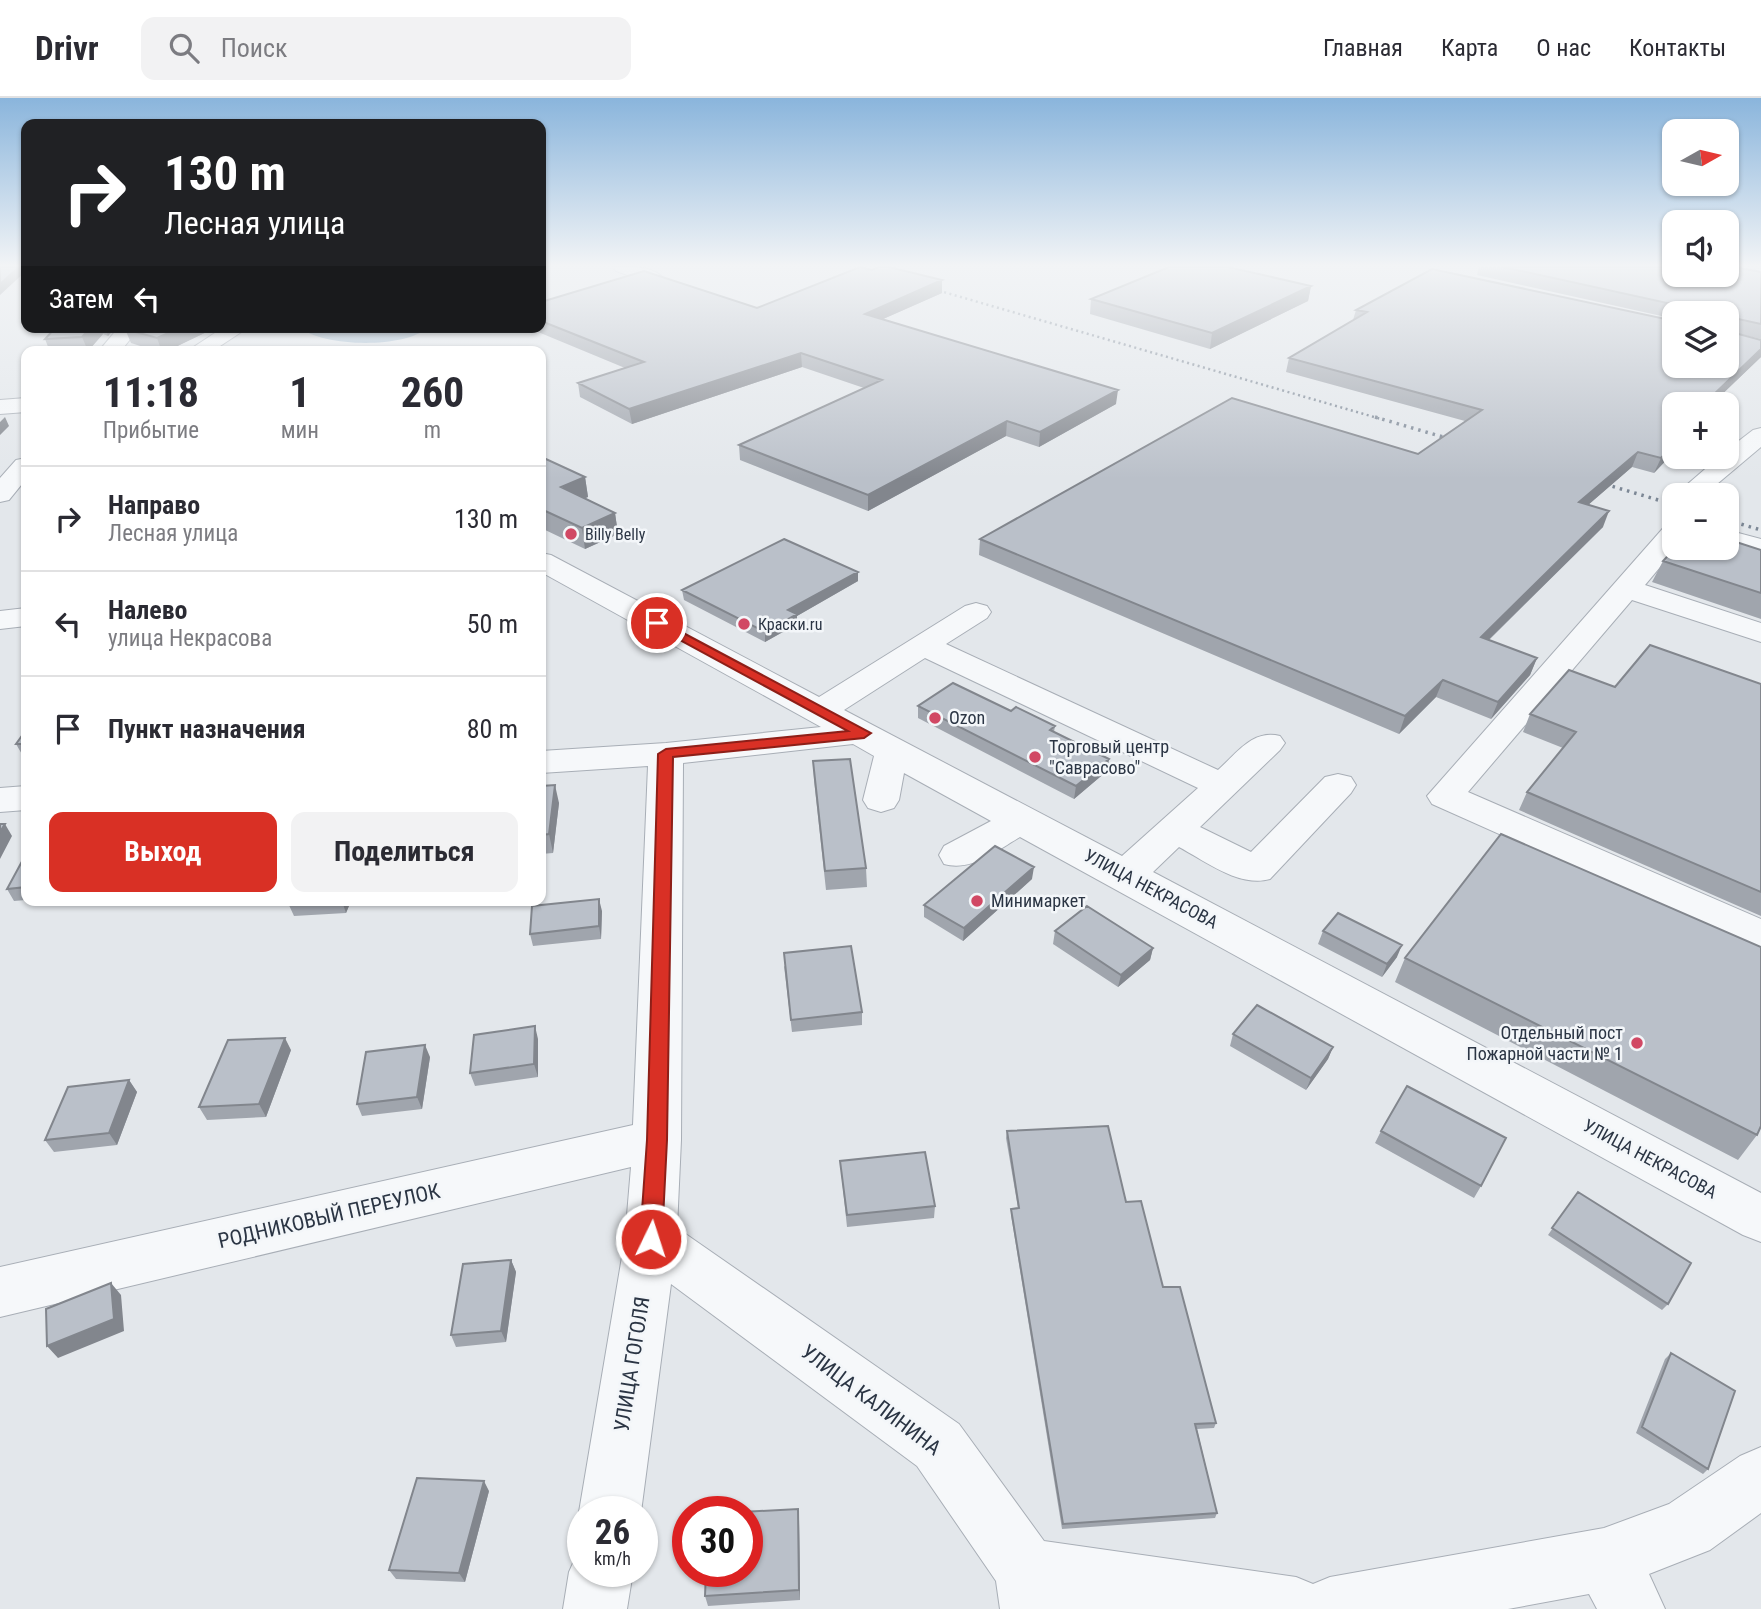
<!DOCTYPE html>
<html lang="ru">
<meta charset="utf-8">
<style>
:root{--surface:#fff;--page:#f2f2f3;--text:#2b2b33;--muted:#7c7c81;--line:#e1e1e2;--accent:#d93025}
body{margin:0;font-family:"Roboto Condensed",sans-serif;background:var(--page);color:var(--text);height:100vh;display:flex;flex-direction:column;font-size:26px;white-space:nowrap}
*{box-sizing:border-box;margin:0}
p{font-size:23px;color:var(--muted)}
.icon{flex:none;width:38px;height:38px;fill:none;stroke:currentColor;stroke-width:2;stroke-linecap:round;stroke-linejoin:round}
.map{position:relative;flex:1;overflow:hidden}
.drawer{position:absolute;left:21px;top:248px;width:525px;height:560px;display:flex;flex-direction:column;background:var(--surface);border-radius:14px;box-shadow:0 2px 5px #0004}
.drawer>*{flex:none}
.top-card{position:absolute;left:21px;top:21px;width:525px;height:214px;border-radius:14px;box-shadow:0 2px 5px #0004;background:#202124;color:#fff;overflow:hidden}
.needle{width:46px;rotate:82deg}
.buttons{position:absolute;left:1662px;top:21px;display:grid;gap:14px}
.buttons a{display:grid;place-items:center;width:77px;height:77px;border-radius:14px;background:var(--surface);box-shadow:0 2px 5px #0004;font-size:35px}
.speed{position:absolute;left:567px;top:1398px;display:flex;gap:14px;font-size:35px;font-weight:700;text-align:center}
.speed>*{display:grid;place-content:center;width:91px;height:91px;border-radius:50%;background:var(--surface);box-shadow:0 2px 5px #0004;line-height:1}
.speed small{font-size:18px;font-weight:400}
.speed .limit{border:10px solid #d22;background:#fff;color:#111}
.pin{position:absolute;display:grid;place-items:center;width:60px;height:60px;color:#fff;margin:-30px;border:4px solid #fff;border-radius:50%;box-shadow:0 2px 7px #0007}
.me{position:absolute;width:77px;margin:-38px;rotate:4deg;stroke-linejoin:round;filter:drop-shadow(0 0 5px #0008)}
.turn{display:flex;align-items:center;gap:24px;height:147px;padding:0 28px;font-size:32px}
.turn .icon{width:91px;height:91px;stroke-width:2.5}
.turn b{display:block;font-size:49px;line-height:60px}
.then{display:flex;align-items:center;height:66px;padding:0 28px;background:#0003;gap:14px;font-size:26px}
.eta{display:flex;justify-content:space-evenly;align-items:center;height:119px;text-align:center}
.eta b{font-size:42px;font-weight:700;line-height:49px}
.action{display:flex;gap:14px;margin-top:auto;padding:14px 28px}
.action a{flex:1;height:80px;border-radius:14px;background:var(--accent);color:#fff;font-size:28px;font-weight:700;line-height:80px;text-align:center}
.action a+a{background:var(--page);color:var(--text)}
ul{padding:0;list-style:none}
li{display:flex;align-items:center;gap:21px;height:105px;padding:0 28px;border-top:2px solid var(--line)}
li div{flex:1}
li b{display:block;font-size:26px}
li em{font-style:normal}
header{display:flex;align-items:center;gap:42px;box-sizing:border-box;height:98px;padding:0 35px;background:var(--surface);border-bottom:2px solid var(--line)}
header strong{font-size:33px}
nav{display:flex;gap:38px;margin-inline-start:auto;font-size:24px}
.search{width:490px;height:63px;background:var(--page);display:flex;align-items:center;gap:18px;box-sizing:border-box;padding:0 24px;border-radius:14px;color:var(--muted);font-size:26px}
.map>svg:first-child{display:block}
.water{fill:#9eb7cb}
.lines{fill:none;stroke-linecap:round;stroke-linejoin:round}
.minor-casing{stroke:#a8aeb6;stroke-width:2}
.minor{fill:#f6f8fa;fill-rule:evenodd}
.rail-far1{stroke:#7c8795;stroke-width:2.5;stroke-dasharray:2 3.5;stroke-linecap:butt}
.rail{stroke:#7c8795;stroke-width:3.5;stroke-dasharray:2.5 5;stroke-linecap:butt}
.wall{fill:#a0a5ad}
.shaded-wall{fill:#82868d}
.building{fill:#bac0c9;stroke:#82868d;stroke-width:2}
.route{fill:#d93025;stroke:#8d1f18;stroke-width:2}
.poi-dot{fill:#d14864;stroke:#f3f6f9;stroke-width:2.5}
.labels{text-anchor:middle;stroke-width:5;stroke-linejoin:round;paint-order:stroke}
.far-poi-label{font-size:16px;fill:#2b3544;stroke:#f3f6f9;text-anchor:start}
.poi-label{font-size:18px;fill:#2b3544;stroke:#f3f6f9;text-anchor:start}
.street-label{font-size:18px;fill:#2b3544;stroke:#f3f6f9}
.near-street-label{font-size:21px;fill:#2b3544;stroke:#f3f6f9}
</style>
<header>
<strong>Drivr</strong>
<div class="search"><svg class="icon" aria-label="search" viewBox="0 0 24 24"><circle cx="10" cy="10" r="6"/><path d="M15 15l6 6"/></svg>Поиск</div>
<nav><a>Главная</a><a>Карта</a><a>О нас</a><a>Контакты</a></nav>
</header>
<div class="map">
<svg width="1761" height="1511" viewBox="0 0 1761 1511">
<rect width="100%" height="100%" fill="#e3e7eb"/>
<path class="water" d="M299,229h127l1,1c-23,21 -106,19 -128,-1z"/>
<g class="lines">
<defs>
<path id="minor" d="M613,169c16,0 39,-2 50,11l-9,6 -38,-13z
M119,229h21l-20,25h-22z
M224,229h25l-38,25h-25z
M26,300v14l-26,2v-14z
M1761,330v19l-57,48h-29l44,-38h8v-7l26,-20z
M26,360v21l-17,21 -9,2v-24l16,-18z
M1675,426l1,24 -31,37 116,38v19l-129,-42 -164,192 293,127v32l-329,-147 -5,-8 238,-270z
M1727,432l34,9v17l-34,-9z
M541,455l10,2 268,142 146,-91 11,-3 11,3 4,6 -4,6 -41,26 272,126c19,-17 35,-41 62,-34l5,7 -5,7 -80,77 51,25 74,-75 13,-3 13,3 5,8 -5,8 -81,86c-30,9 -65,-18 -91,-32l-26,25 608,321v49l-18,-7 -723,-398c-23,13 -48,35 -76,27l-5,-9 5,-9 47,-25 -87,-48 -5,27 -5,8 -13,4 -13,-4 -5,-8 11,-44 -21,-12 -170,19 -2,377 -4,88 282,196 85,117 252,36 17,7 17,-7 274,-49 65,-24 71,-48 21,-9v66l-51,37 -61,24 16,35h-68l-8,-15 -81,15h-508l-4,-28 -79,-115 -246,-182 -30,228h-58v8l-4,-8 46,-273 6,-72 -631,150v-50l633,-142 15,-359 -107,7v-22l125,-8 155,-16 -280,-155zM925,560l273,130 -76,68 -278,-146z
M26,510v18l-26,3v-18z
M26,688v24l-26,2v-24z
M583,1450v24h50l-6,37h-64l6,-37 10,-22z"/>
</defs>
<use href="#minor" class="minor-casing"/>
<use href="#minor" class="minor"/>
<path class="rail-far1" d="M923,188l458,133"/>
<path class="rail" d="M1375,319l85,25
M1591,382l84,25
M1727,422l34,10"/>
</g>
<path class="wall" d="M1479,169h196l86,5v67l-30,-7 30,8v17l-45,43 -41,51 -21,22 -22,-6 -44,38 15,22 -114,113 48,18 -7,17 -39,44 -55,-22 -37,37 -420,-179 1,-16 438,-85 47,-33 -179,-49 3,-14 64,-38 3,-10 319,56 52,-53h-52v6l-198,-44z
M1311,188l-3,15 -98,48 -120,-35 1,-15z
M942,195l-59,26 233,85 -77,43 -33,-11 -138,75 -128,-51 -1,-15 125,-57 -62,-21 -170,57 -52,-27 -2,-14 47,-15 -99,-41h15v-25l216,6z
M56,229h60l-8,9 -5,-2 -15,17 -38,1 -5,-13z
M217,229l-52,25h-6l-28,-9 -6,-14z
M541,361l44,18 3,20 -3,1 30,15 3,21 -33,15 -44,-21z
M1761,452v69l-109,-37 11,-21z
M858,474v9l-61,35v8l-32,18 -81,-42 -2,-10z
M1761,586v232l-242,-106 8,-18 36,-44 -40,-16 7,-18 85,-27z
M918,608l93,5 44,15 -1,6 55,27 -2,12 -33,28 -156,-81z
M26,632v26h-3l-7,-12z
M813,663l53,107 1,19 -41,3 -12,-110z
M541,688l18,17 -6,50 -12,1z
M26,756v46l-12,1 -7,-12z
M1032,781l-69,62 -39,-24v-12z
M289,803h62l-5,12 -52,3 -6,-13z
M602,813l-1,28 -68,7 -3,-12z
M1055,833l98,17 -3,12 -32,27 -65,-43z
M1323,833l74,26 -15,20 -64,-33z
M1405,860l352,177 -19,25 -343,-178z
M784,868l78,46v13l-70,7z
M1233,936l100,13 -5,12 -22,31 -76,-44z
M538,941v38l-63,9 -5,-13z
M291,952l-25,67 -59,3 -8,-13z
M430,959l-8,52 -60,7 -5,-12z
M129,982l8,12 -20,53 -63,7 -9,-12z
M1007,1033l119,71 37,85 53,136 -2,5 -17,1 20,84 -2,5 -153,11 -51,-314v-6l7,-1 -12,-70z
M1381,1033l100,55 -7,12 -99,-55z
M840,1063l95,45 -1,12 -87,9z
M1578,1094l90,112 -6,6 -114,-75z
M511,1162l5,12 -10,70 -50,5 -5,-12z
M1671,1255l37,116 -5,5 -67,-41 29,-74z
M489,1393l-24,91 -69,-3 -7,-9z
M799,1421l1,81 -92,6 -3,-10z"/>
<path class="shaded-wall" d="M19,169h7v4l-26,24v-11z
M942,182v13l-77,34v-13z
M1311,188l-3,15 -98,48 2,-16z
M91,229h9l3,7 -15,17 -6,-14z
M105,229h11l-8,9z
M182,229h35l-52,25h-3l-5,-14z
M1761,251v8l-49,47 -3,-5z
M801,255l1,14 -170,57 -3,-15z
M1118,292l-2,14 -77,43 1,-15z
M5,319l4,9 -9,9v-13z
M1007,323l-1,15 -138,75v-16z
M1675,345v8l-21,22 7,-15z
M1638,354l-6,15 -59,51 6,-16z
M585,379l3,20 -23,10 -4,-20z
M1609,413l-6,16 -129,127 7,-17z
M615,415l3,21 -33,15 -3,-21z
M858,474v9l-61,35v8l-32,18v-10l23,-22z
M1537,560l-7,17 -39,44 7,-17z
M1443,582l-7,17 -37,37 6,-18z
M1109,661l-2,12 -33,28 2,-13z
M555,687l4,18 -6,50 -4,-19z
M5,726l7,12 -12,23v-27z
M1034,769l-2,12 -69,62 1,-13z
M599,801l3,12 -1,28 -2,-13z
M342,803h9l-5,12z
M1402,847l-5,12 -15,20 5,-13z
M1153,850l-3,12 -32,27 3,-12z
M535,928l3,13v38l-4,-13z
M285,940l6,12 -25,67 -7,-13z
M425,947l5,12 -8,52 -5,-12z
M1333,949l-5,12 -22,31 5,-12z
M129,982l8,12 -20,53 -8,-12z
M511,1162l5,12 -10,70 -5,-11z
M111,1185l10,12 3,36 -66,27 -11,-12z
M484,1383l5,10 -24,91 -6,-9z
M798,1411l1,10 1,81 -1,-10z"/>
<path class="building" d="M0,169h19l-19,17z
M860,169l12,3 6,-3h11l53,13 -77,34 253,76 -78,42 -33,-11 -139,74 -129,-50 143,-65 -81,-27 -172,56 -51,-26 66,-21 -103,-41v-19l103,-31 113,37z
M1169,169h59l83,19 -99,47 -121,-34z
M1503,169h172v8h52v-8h8l26,5v52l-27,-6 -4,3 1,11 30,8v9l-52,50 8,1 -4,4h-38v39l-14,15 -23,-6 -59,50 30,9 -128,126 56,21 -39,44 -55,-22 -38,36 -425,-177 252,-141 186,56 64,-44 -193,-52 78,-46 -11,-2 76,-41 243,52v45h52v-53h-45l-1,-7z
M56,229h35l-9,10 -37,2z
M126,229h56l-25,11 -32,-9z
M541,361h5l39,18 -24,10 54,26 -33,15 -41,-19z
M784,441l74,33 -70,38 9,4 -32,18 -83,-42z
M1727,441l34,11v43l-98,-32 12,-13h52z
M1650,547l111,39v208l-234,-100 49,-60 -46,-18 39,-44 46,17z
M953,585l58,28 5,-4 39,19 -5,4 59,29 -33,27 -158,-80z
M26,632v14h-10z
M850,661l16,109 -41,3 -12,-110z
M555,687l-6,49 -8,1v-49z
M0,726h5l-5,8z
M1501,736l260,113v179l-4,9 -352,-177z
M995,748l39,21 -70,61 -40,-23z
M26,756v33l-19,2z
M599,801v27l-69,8 2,-28z
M289,803h37l-38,2z
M1087,808l66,42 -32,27 -66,-44z
M1338,815l64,32 -15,19 -64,-33z
M851,848l11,66 -71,8 -7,-67z
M1257,907l76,42 -22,31 -78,-44z
M535,928l-1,38 -64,9 4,-38z
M285,940l-26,66 -60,3 29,-67z
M425,947l-8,52 -60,7 9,-52z
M129,982l-20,53 -64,7 23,-53z
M1407,988l99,52 -25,48 -100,-55z
M1108,1028l18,76 15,-1 22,86h17l36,136 -21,1 22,89 -154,11 -52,-315 8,-1 -12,-77z
M925,1054l10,54 -88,9 -7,-54z
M1578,1094l113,71 -23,41 -116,-76z
M511,1162l-10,71 -50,4 12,-71z
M111,1185l3,36 -67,27 -1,-37z
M1671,1255l64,38 -27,78 -66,-42z
M417,1380l67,3 -25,92 -70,-3z
M798,1411l1,81 -94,6 1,-24h41v-60h-6z"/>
<linearGradient id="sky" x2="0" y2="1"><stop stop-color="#8ab5dc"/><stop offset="0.44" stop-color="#f2f4f6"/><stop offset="1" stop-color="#f2f4f6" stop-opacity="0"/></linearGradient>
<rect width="1761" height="381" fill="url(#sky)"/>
<path class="route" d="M657,521l214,114 -7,5 -191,19 -6,383 -5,99 -4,7 -7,3 -8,-3 -3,-7 7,-99 11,-386 8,-5 182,-18 -196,-106v-5z"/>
<g class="poi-dot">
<circle cx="571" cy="436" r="7"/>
<circle cx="744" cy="526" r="7"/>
<circle cx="935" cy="620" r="7"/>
<circle cx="1035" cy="659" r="7"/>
<circle cx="977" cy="803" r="7"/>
<circle cx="1637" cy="945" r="7"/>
</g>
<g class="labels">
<g class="far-poi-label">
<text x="585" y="442">Billy Belly</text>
<text x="758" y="532">Краски.ru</text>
</g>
<g class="poi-label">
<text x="949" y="626">Ozon</text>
<text x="1049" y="655">Торговый центр<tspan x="1049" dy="21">"Саврасово"</tspan></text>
<text x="991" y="809">Минимаркет</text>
<text x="1623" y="941" text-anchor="end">Отдельный пост<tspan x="1623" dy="21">Пожарной части № 1</tspan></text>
</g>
<g class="street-label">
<text transform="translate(1151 791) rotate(28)" y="6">УЛИЦА НЕКРАСОВА</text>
<text transform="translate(1650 1061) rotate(28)" y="6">УЛИЦА НЕКРАСОВА</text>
</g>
<g class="near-street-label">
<text transform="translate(329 1118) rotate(-13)" y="7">РОДНИКОВЫЙ ПЕРЕУЛОК</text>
<text transform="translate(632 1266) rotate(-81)" y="7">УЛИЦА ГОГОЛЯ</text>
<text transform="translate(871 1302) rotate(37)" y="7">УЛИЦА КАЛИНИНА</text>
</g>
</g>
</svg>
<div class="buttons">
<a><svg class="needle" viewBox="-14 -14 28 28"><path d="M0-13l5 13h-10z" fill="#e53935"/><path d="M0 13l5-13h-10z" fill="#7c7c81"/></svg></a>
<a><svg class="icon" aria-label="sound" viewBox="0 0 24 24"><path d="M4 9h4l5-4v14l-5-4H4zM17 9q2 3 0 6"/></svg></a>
<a><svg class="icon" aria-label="layers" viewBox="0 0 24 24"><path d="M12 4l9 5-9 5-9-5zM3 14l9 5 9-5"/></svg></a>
<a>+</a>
<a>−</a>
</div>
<div class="speed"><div>26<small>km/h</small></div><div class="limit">30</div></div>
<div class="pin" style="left:657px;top:525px;background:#d93025"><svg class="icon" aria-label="arrive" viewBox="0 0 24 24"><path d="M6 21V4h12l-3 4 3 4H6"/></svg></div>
<svg class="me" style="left:651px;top:1141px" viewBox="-20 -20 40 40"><circle r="17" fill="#d93025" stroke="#fff" stroke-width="3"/><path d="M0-11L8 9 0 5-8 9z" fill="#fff"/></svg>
<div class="top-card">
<div class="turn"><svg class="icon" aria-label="right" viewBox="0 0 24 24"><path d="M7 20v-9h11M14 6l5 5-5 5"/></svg><div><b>130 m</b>Лесная улица</div></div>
<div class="then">Затем<svg class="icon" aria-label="left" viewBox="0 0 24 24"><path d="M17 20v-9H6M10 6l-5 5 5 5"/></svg></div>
</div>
<section class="drawer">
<div class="eta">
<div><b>11:18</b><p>Прибытие</p></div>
<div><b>1</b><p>мин</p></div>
<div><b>260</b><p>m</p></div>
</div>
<ul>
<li><svg class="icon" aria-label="right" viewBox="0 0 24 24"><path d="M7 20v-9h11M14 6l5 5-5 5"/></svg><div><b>Направо</b><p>Лесная улица</p></div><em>130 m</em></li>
<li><svg class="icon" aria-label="left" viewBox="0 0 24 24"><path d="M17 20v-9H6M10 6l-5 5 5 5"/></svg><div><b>Налево</b><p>улица Некрасова</p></div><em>50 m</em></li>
<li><svg class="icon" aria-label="arrive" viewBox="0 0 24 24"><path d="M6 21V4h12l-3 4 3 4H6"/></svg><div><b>Пункт назначения</b></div><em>80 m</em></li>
</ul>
<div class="action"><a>Выход</a><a>Поделиться</a></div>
</section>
</div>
